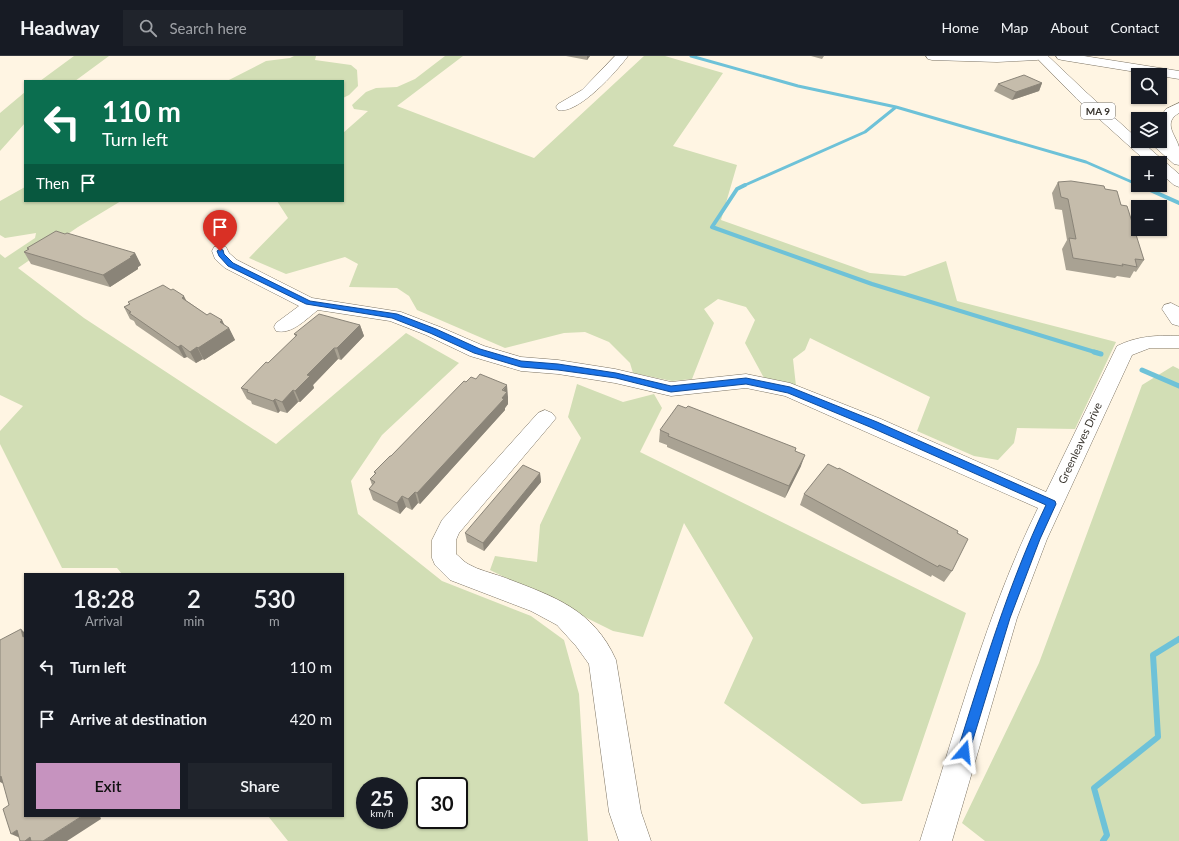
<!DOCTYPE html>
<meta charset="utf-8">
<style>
:root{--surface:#171b24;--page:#20242c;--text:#f1f3f6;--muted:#9ea1a6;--line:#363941;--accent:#c693bf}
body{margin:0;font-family:Lato,sans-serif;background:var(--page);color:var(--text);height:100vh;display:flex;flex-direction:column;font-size:15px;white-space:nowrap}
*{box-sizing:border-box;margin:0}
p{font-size:13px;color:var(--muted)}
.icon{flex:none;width:22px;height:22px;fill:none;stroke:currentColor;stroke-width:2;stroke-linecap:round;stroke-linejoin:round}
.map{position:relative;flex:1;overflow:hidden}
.side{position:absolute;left:24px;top:517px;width:320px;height:244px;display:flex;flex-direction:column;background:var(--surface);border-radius:0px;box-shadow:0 1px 3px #0004}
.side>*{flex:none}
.guide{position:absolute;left:24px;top:24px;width:320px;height:122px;border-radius:0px;box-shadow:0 1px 3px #0004;background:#0b6e4f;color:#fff;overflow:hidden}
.tools{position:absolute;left:1131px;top:12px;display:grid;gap:8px}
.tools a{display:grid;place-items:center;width:36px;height:36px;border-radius:0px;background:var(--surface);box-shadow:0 1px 3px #0004;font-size:20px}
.speed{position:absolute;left:356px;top:721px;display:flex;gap:8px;font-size:20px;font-weight:700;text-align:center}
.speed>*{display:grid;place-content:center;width:52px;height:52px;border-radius:50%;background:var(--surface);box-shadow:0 1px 3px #0004;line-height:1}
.speed small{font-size:10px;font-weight:400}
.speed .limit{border:2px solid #111;border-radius:6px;background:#fff;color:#111}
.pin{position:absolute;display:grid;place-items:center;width:34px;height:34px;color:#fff;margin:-41px -17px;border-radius:50% 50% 50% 0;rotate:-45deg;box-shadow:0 0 4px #0007}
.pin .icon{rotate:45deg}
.me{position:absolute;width:44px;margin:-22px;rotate:17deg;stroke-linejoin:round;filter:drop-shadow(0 0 3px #0008)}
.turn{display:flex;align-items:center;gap:14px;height:84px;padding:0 12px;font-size:18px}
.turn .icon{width:52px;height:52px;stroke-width:2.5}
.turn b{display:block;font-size:28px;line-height:34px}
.then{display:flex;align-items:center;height:38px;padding:0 12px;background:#0003;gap:8px;font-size:15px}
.eta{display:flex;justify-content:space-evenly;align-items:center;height:68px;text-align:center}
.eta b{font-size:24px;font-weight:600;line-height:28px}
.primary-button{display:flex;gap:8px;margin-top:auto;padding:8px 12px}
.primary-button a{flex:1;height:46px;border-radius:0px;background:var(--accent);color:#111;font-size:16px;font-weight:600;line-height:46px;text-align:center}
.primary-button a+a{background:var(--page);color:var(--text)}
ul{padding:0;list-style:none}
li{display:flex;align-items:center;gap:12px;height:52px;padding:0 12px}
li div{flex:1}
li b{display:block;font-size:15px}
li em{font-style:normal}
header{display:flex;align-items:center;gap:24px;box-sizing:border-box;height:56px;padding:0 20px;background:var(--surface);border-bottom:1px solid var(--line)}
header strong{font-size:19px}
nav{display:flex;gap:22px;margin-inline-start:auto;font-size:14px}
.search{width:280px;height:36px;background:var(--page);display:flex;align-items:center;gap:10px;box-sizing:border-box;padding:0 14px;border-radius:0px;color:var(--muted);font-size:15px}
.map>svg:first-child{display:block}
.green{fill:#d2deb5;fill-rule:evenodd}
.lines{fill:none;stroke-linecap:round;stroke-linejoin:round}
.stream-far3{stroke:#6ec2d8;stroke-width:3}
.stream-far2{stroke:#6ec2d8;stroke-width:4}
.stream-far1{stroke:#6ec2d8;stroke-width:5}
.stream{stroke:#6ec2d8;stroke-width:6}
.minor-casing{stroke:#7d7464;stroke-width:1}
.major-casing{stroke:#7d7464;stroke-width:1}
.highway-casing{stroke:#7d7464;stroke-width:1}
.minor{fill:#fff;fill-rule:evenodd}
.major{fill:#fff;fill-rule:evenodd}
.highway{fill:#fff;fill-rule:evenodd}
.wall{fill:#a9a293}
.shaded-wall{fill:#8a8478}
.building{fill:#c5bcab;stroke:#8a8478}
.route{fill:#1a73e8;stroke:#114b97}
.labels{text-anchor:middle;stroke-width:3;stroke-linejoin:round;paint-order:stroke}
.shield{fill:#fff;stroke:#73706b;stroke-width:1}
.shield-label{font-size:10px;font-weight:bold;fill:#37332c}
.street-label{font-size:11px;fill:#37332c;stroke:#fff}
</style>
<header>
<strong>Headway</strong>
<div class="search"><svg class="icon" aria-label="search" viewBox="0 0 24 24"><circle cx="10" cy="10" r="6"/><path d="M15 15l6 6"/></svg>Search here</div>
<nav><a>Home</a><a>Map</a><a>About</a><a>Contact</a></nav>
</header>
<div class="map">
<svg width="1179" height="785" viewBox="0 0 1179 785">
<rect width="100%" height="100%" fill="#fff5e3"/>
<path class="green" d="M74,0h35l-34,25h-35z
M294,0h22l-1,4 36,5 6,5 1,16 -9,9 -6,3v-17h-116l39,-20 24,-3z
M445,0h18l-66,50 137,52 110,-102h21l58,17 -50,73 64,19 -16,55 149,53 35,3 41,-15 11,40 159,41 -41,87 -58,-1 -3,15 -16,17 -24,-4 -57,-25 13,-34 -120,-59 -5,12 -12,9 3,27 -32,-8 -19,-35 10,-23 -9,-13 -28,-8 -14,10 10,14 -22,56 -20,2 -39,-8 -3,-10 -21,-21 -24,-10 -21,1 -59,15 -88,-38 -8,-14 -12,-8 -48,-1 9,-23 -13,-7 -59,17 -37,-16 39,-40 -11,-17h66v-68l25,-22 -14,-2 -2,-4 14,-13 10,-4 21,-1 18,-8z
M25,36v31l-25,28v-38z
M25,131v14h96l-43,26 -60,41 66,50 192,126 130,-111 53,30 -77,72 -31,46 7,33 84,67 89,35 33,24 15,54 9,147h-300l-20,-25h75v-242h-221l-5,-6h-55l-62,-124v-13l23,-25 -23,-11v-141l5,4 30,-20 1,-5 -31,5 -5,-3v-34zM365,730h34v34h-34zM425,730h34v34h-34z
M1173,310l6,3v472h-194l-23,-18 77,-160 103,-278z
M577,328l46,18 31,-8 8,14 -22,44 326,161 -64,188 -40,3 -138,-101 29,-65 -69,-115 -41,114 -30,-6 -123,-61 5,-14 42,6 3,-37 41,-87 -13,-21z"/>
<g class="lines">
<path class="stream-far3" d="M691,0l107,30 98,21 190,55 55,24
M743,130l122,-54 31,-25"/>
<path class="stream-far2" d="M745,129l-8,4 -25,38 160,57 226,69
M1139,129l40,18"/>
<path class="stream-far1" d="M1094,296l7,2
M1142,314l37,16"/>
<path class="stream" d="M1103,785l4,-6 -13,-47 64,-51 -5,-82 26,-16"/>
<defs>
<path id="minor" d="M615,0h13c-11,15 -50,59 -70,54l-2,-3 2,-3 24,-14z
M926,0h117l-2,3 -4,1 -40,2 -65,-2 -4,-1z
M220,190l6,1 3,6 8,7 75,38 89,14 39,15 44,19 37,11 37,3 57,9 56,13 75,-8 44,9 91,36 165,73 71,-146c20,-10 40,-11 62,-10v12h-29l-18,7 -85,184 -30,79 -65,223h-32c36,-112 66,-227 118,-333l-253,-112 -39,-8 -75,8 -56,-13 -57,-9 -37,-3 -51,-15 -44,-21 -36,-14 -72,-11c-12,9 -26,25 -42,21l-2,-4 2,-4 23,-17 -74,-38 -10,-9 -3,-8 2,-4z
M1171,247l8,4v19l-7,-2 -10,-15 2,-4z
M545,354l7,3 4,5 -4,5 -93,110 -3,7v14c4,3 8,8 12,10 10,6 24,9 35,13 49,19 90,31 113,83l25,152 10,29h-32l-10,-29 -20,-148 -13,-18 -19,-21 -26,-14 -81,-31 -15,-15 -3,-7v-18l10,-20 96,-107z"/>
<path id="major" d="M1056,0h28l95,15v8l-117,-19 -4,-1z
M1179,47v10c-17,10 -3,22 0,34 0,4 0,9 0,13l-5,-1 -14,-22 -1,-18 7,-10z"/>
<path id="highway" d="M1035,0h13l39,37 51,46v2h3l38,33v13l-5,-2 -14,-12v-10h-12l-71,-64z
M1160,82l19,16v11l-5,-1 -26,-23h12z"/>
</defs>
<use href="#minor" class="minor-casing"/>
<use href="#major" class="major-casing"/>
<use href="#highway" class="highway-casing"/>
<use href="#minor" class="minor"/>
<use href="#major" class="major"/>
<use href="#highway" class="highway"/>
</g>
<path class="wall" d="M566,0h24l-3,4z
M811,0h13l-2,3z
M1042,27l-3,8 -27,9 -18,-9 4,-7z
M1058,126l47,7 16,16 23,55 -8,12 -2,-1 -4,7 -13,-2 -2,2 -49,-8 -4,-21 5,-9 -5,-30 -7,-1 -3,-16z
M27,192l108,5 6,12 -3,2v2l-28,18 -79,-23 -7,-12 4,-3z
M187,245l20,14 15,5 2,5 5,3 6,12 -31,20 -1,-1 -7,4 -9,-6 -3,1 -48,-33 -2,-4 -4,-2 -6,-12 5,-3 -1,-2z
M360,269l4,11 -23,24 -3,-1 -25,26 1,3 -14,14h-2l-11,11 -7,-2 -2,2 -26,-9 -1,-3 -4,-2 -6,-11 55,-51 -2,-3z
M466,326l42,15v7l-3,4v2l-85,94 -2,-1 -6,7 -6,-3 -6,7 -27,-14 -4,-11 3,-4 -2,-6 5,-5 -1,-2 17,-16z
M660,374l136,18 -1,3 6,15 -16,32 -118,-51v-2l-8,-3z
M540,417l1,9 -57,69 -17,-9 -2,-9z
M804,438l153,39 -5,38 -8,11 -12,-7 -1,2 -131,-72z"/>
<path class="shaded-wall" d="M587,0h3l-3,4z
M1042,27l-3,8 -27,9 4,-8z
M135,197l6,12 -3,2v2l-28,18 -7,-12z
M184,240l6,12 -8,-10z
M222,264l5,10 2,-2 6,12 -31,20 -6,-12 22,-26z
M360,269l4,11 -23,24 -4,-12z
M181,289l6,12 -3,1 -6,-11z
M197,291l6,12 -7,4 -6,-11z
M334,292l4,11 -25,26 1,3 -14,14 -5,-11 12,-16z
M507,329l1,12v7l-3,4v2l-85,94 -3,-11z
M293,334l5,12 -11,11 -5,-11z
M275,343l5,12 -2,2 -5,-12z
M805,399l-4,11 -16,32 4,-12z
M540,417l1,9 -57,69 -1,-8z
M415,436l3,11 -6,7 -4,-11z
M402,440l4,11 -6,7 -3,-11z
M21,573l4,4v5l-2,-1z
M1,720l9,11 -10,-5v-5z
M82,760h18l1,3 -34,22h-24z
M17,774l21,11h-13v-1l-14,-6z"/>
<path class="building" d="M1024,19l18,8 -26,9 -18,-8z
M1071,125l33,5 1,3 12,2 4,14 6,1 17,54 -9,-1 2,8 -15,-3 1,2 -50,-8 -4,-20 7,1 -8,-40 -7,-2 -3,-15z
M56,175l9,3 2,-1 68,20 -5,4h2l-29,18 -79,-23 5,-3 -2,-1z
M163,229l8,5 2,-1 11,7 -2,2 25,17 3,-2 12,7 -2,2 9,6 -31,20 -1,-1 -7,5 -9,-7 -3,2 -49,-34 2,-1 -7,-5 6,-3 -2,-2z
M319,258l41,11 -23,23h-3l-27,27 3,1 -15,15 -2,-1 -11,12 -7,-3 -2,2 -26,-9 1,-2 -7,-2 25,-26 2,1 29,-28 -3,-1z
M480,318l27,11 -5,5 5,2 -5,6 2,1 -87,94 -2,-1 -7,7 -6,-3 -5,7 -28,-14 6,-7 -5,-3 6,-6 -2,-1 16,-16h1l73,-75 2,1 5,-5 5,2z
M678,349l8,3 2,-2 108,42 -1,3 10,4 -16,31 -121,-50 1,-2 -9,-4z
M828,408l10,5 1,-1 119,63 -1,2 11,6 -16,32 -13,-6 -1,2 -134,-73z
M523,409l17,8 -57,70 -18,-10z
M21,573l2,8 2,-1v180h57l-39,25h-12l-1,-4 -5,4h-5l-3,-11 -6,4 -8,-25 6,-4 -8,-29 -1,1v-137z"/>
<path class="route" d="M220,193l3,1 1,4 9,9 77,38 87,13 39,15 44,20 41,12 37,3 58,9 55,13 75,-8 44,9 87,35 178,79 1,3 -16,35 -30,79 -42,138 -4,2 -5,-2 -2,-4c27,-85 51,-167 89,-247l-176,-78 -82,-34 -42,-9 -75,8 -55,-14 -58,-8 -37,-3 -47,-14 -44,-20 -38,-15 -86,-14 -78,-38 -9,-10 -2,-5z"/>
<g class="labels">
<rect class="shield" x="1081" y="47" width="34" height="16" rx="3"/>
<g class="shield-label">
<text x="1098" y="59">MA 9</text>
</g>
<g class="street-label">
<text transform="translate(1080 387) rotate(-65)" y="4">Greenleaves Drive</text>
</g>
</g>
</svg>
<div class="tools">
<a><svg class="icon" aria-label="search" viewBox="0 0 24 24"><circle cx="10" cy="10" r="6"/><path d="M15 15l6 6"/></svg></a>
<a><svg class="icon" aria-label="layers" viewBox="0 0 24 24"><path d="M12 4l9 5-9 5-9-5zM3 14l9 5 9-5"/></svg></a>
<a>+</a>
<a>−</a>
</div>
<div class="speed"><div>25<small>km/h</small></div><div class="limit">30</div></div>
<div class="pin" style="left:220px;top:195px;background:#d93025"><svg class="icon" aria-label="arrive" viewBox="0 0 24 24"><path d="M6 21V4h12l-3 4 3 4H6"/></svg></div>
<svg class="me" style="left:964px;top:696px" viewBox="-20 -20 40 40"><path d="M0-17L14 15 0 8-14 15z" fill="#1a73e8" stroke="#fff" stroke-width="4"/></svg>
<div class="guide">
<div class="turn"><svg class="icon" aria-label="left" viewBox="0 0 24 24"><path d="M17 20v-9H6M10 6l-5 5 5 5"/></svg><div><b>110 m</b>Turn left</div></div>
<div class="then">Then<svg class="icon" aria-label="arrive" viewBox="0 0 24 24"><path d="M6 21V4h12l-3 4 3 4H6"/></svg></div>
</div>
<section class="side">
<div class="eta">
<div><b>18:28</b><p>Arrival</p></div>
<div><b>2</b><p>min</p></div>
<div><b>530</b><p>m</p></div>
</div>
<ul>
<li><svg class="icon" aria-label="left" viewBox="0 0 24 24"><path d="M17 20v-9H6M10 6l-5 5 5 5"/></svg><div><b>Turn left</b></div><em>110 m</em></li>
<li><svg class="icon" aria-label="arrive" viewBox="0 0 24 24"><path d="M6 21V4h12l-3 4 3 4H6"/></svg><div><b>Arrive at destination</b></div><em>420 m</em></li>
</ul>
<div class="primary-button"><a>Exit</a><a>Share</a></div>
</section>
</div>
